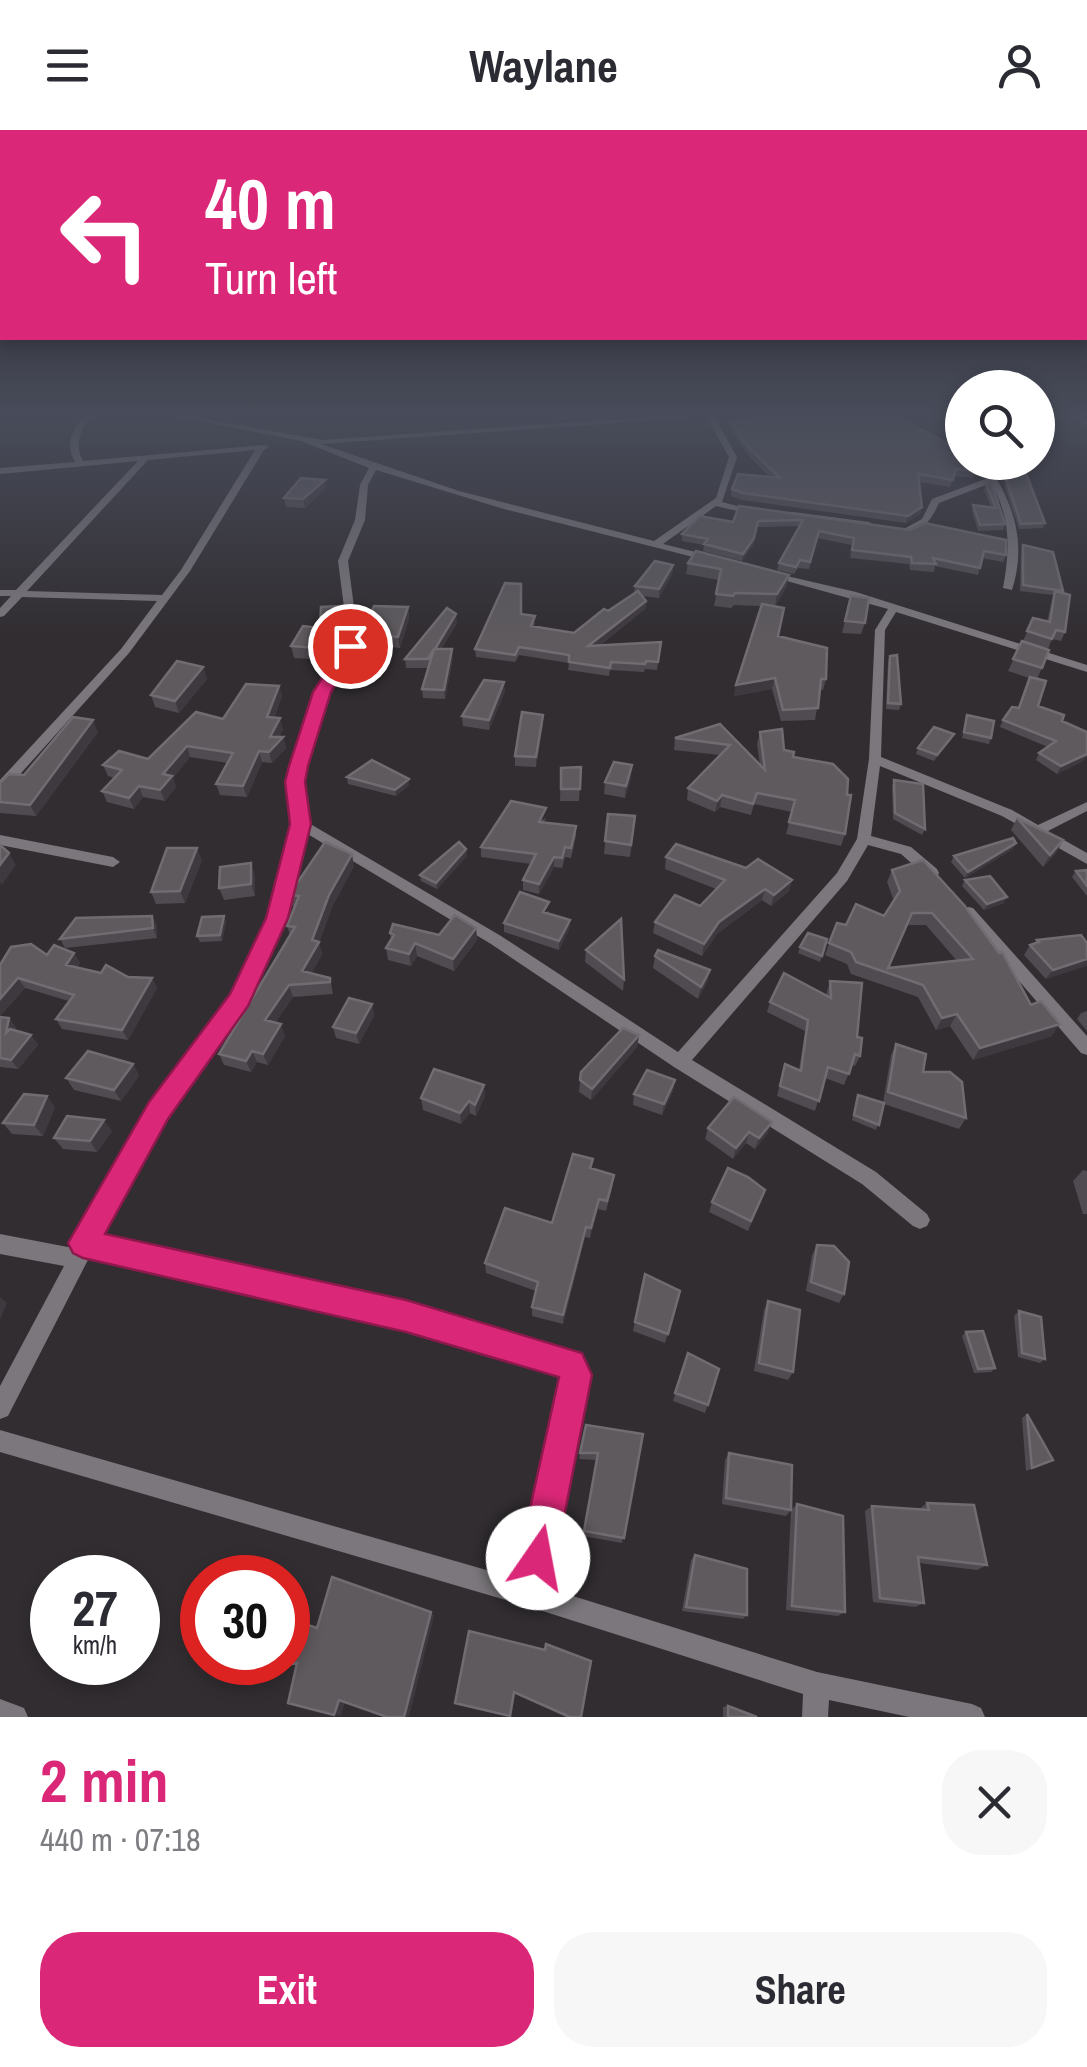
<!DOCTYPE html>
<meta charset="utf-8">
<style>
:root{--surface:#fff;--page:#f7f7f7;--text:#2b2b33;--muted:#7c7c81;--accent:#db2777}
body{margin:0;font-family:"Archivo Narrow",sans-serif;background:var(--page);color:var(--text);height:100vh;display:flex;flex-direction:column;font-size:38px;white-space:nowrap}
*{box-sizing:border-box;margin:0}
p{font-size:32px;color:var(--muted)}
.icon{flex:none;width:55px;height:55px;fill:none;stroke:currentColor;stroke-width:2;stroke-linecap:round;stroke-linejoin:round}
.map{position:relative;height:1587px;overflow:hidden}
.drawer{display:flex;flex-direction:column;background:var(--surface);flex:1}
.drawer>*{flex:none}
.banner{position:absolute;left:0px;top:0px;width:1088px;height:210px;box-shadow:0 5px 15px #0003;background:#db2777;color:#fff;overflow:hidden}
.buttons{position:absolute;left:945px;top:240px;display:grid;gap:20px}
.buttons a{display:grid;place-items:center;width:110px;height:110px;border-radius:50%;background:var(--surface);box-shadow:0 5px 15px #0003;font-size:50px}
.speed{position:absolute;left:30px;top:1425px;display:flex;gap:20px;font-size:50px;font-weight:700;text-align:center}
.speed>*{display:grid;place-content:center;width:130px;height:130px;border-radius:50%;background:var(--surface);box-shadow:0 5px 15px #0003;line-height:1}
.speed small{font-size:25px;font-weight:400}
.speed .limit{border:15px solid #d22;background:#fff;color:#111}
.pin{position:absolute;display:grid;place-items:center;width:85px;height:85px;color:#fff;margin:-42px;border:5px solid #fff;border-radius:50%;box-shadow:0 2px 10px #0007}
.me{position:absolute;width:110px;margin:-55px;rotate:12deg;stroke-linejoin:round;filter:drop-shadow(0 0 8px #0008)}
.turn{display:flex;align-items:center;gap:35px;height:210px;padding:0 40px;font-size:45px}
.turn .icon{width:130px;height:130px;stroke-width:2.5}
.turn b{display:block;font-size:70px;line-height:85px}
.round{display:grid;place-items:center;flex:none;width:105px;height:105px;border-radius:40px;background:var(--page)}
.overview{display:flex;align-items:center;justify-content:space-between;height:170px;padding:0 40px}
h1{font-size:60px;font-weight:700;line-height:75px;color:var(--accent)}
.button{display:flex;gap:20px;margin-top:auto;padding:20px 40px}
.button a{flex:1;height:115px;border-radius:40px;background:var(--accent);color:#fff;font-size:40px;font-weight:700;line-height:115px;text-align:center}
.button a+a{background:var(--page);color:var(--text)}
header{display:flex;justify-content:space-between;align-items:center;height:130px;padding:0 40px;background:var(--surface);font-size:45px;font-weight:700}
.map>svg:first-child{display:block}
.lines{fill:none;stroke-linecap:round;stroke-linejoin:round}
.street{fill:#7b777c;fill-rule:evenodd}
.wall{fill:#504b50;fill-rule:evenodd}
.shaded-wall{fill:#3e393e}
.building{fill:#5e5a5e;stroke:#716c71;stroke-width:2.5;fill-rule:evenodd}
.route{fill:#db2777;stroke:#8e194d;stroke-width:2.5}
</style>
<header><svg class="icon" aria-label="menu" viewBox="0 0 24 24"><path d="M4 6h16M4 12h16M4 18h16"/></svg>Waylane<svg class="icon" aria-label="person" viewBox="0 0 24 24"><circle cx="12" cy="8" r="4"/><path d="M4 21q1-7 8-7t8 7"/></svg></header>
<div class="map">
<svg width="1087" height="1587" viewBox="0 0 1087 1587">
<rect width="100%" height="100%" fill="#312d31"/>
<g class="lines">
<path class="street" d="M84,286h8c-12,14 -18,28 -9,45l182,-16 4,2 -5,3 -74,121 -61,82 -124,138 -5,1v-12l121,-131 36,-48 -135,-4 -18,19 -4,1v-9l11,-12h-11v-6h16l122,-129 -138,13v-6l75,-6c-10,-18 -3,-32 9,-46zM255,320l-74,120 -19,25 -135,-4 121,-131z
M175,286h15l132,24 336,-24h32l-4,2 -365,26 138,47 195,50 62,-43 13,-41 -23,-41h8l23,41 -15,45 38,10 -5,3 -39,-9 -53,38 53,13 2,2 -5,3 -209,-53 -128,-39 -8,15 -3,35 -17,41 10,77 -30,54 -24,74 -3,15 6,41 194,114 177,116 159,-179 20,-34 12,-80 6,-129 13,-21 -123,-34v-4l91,21 231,73v7l-191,-60 -11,18 -4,127 131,53 26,15 49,-23v9l-39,20 39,22v11l-85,-48 -122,-50 -9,70 40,11 26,22 2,4 -2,4h-10l-26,-23 -33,-9 -21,36 -155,179 184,112 51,42 3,6 -3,6 -7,3 -7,-3 -51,-42 -188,-117 -183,-123 -185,-111 -22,85 -37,82 -105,154 -42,83 305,69 174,50 8,19 -43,212 273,85 155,32 9,4 4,9h-76l-80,-17 -1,17h-26l1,-23 -273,-87 -530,-155v-22l521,150 44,-205 -1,-2 -159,-47 -314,-72 -83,162 -8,3v-33l64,-120 -64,-12v-20l73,14 3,-12 4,-1 50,-93 103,-146 37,-78 24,-94 -5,-43 3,-15 24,-74 32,-54 -10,-77 17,-41 5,-35 9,-17 -68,-27z
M1073,286h8l6,4v6z
M976,332h9c29,39 42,81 27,128l-9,-2c7,-38 8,-71 -12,-105l-52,20c-7,15 -18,34 -37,27l20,-11 10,-20 56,-21z
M793,382l76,10 5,3 -5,3 -79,-11v-4z
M0,705l113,22 7,5 -7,5 -113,-22z
M968,777l5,1 114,128v19l-6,-2 -118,-137 -2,-4z
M0,1569l24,9 4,9h-28z"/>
</g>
<path class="wall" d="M756,286h140l79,55 -2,7 -19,-2 -4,11 -31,-5 3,25 -2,7 -14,9 -164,-23 -11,-4 1,-7 38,-12 -23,-23 -18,-27 1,-7 28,-2z
M1002,332h27l-2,7 -3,-1 21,55 -2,5 -24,1 -14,-42z
M986,354l19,40 -2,6 -25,1 -6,-20 1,-6 18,2 -7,-17z
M326,358l-21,20 -19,-1 -2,-9z
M739,376l267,49 -3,7 -21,-4 -4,17 -43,-9 -1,6 -24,-2 -1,-6 -59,-6 2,-13 -35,-7 -8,31 -11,-1 -4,6 -17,-4 2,-7 20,-37 -42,1 -4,18 -11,16 -39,-10 1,-6 -22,-4v-7l51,-12z
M1023,415l40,46 2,41 -4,9 -9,-2 -4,10 -25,-8 10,-23 14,4 6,-27 -33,-4 1,-40z
M696,421l91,35 -12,20 3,30 48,43 -3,11h-3l-5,30 -34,1 -9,-32 -38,7 2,-11 25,-79 -27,-1 -3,3 -17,-2 5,-26 -33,-6 2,-11z
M673,435l-1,9 -13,24 -17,-2 4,5 -1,8 -46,37 62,-4 -4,28 -12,-1 -1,3 -34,-2 -1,6 -41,-6 1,-7 -50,-8 -4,7 -39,-5 -1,-8 46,-35 14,9 -1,3 40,7 60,-39 1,-8z
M851,466l14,27 -4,11 -19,-1z
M339,476l5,31 -14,23 -36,-2 -3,-12 29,-18z
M408,477l1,11 -9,30 -33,-3 -11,17h-7l-2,-11 20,-29z
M457,493l-16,26 12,8 -8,42 -22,-1 -1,-9 7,-21h-23l-1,-9z
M1022,511l20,27 -5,11 1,27 24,15 21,40 -26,13 -21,-14 3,-7 9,-6 -48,-20 3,-7 15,-12 11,-30 -21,-7z
M890,526l11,48 -2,6 -13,-1 2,-47z
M203,537l4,12 -28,34 -24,-6 -4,-12z
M279,556l3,10 -8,22 9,11 -4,8h4l3,11 -14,15 -10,-1 -15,35 -27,-2 -4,-11 12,-21 -38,-6 -17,21 3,9 -11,14 -22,-4 -9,12 -27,-7 -5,-11 13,-13 -7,-2 -5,-11 45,-6 75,-40z
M505,561l-16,39 -26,-4 -1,-10z
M967,585l24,23 -2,6 -27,-6z
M543,594l-7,43 -21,-1v-10z
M720,594l40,41 -3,-21 3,-12 33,25 52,77 -4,12 -55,-12 6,-22 -38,-8 -3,11 -31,-8 -5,5 -28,-12 1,-12 32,-33 -46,-5 1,-12z
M98,602l-62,84 -36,-3v-30l24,-8z
M951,610l-17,21 -18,-7 2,-6z
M581,637l-2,34h-19l1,-33z
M347,647l62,2v6l-13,11 -48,-12z
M631,648l-6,20 -21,-4 1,-12z
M894,650l31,49 -3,6 -29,-16 -1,-33z
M608,684l27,2 -5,41 -26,-3z
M546,688l-2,4 32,4v10l-5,22 -6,-1 -3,11 -8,-1 -15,27 -16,-4v-10l8,-16 -50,-7v-10z
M1017,688l46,22 -7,13 -13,14 -32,-37z
M466,719l1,7 -30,33 -16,-8 -1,-6z
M1013,719l-48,29 -14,-16 3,-6z
M666,727l80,11 46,12 -3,11 -18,15 -9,-6 -45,34 -15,22 -49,-23 2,-11 45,-16 16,-17 -51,-20z
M202,730l-17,43 -29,1 -5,-12z
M354,736l-22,41 -13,36 3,11 -11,20 19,4 3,16 -40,3 -18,26 10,13 -17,29 -11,-3 -6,10 -27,-7 -5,-11 71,-119 -3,-9 7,-19h-1l-4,-12z
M892,740l139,135 21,31 -79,24 -23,-34 -14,4 -18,-33 -67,-23 -4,-10 -22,-9 12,-32 9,2 38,-9 10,-15 -7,-19zM907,795h19l31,36 -69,7z
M1087,740v26l-15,-19 4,-6z
M255,745v21l-31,4 -5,-12z
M965,750l39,23 -20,7 -22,-24z
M549,781l-2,3 23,6 -1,9 -10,21 -55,-18v-9z
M152,786l5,10v12l-92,10 -5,-9z
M224,786l2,6 -4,19 -22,1 -3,-6z
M476,798l1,12 -23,31 -37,-15 -6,10 -23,-6 -2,-12 5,-9 -1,-6 49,2z
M1081,805l-35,44 -22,-24 6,-10 5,-2 2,-3z
M827,809l-7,23 -22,-9 2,-6z
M586,820l38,29 -1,12 -38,-29z
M74,823l6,10 -3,5 24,5 51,5 5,10 -29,52 -66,-11 -6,-10 13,-18 -44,-13 -25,28v-51l47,-10z
M655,826l55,14 -3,12 -9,17 -45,-31z
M830,851l27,56 3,19 -5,10 -3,-1 -8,20 -19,-7 -10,33 -38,-15 8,-32 14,6 6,-39 -38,-19 3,-10 56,-7z
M372,874l2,12 -15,28 -23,-6 -3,-11z
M1087,881v20l-10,-12 4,-6z
M0,887l9,1 7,10v3l15,4 7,10 -20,24 -18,-2z
M639,905l-2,12 -46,53 -12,-8 2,-20z
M896,914l70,74 -7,11 -75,-25 -8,26 -24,-10 6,-25 25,8 8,-48z
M133,934l6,12 -18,25 -47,-11 -8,-12z
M675,950l-2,11 -11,24 -29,-10 1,-11z
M485,966l-9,20 -6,-3 -9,11 -38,-14 -2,-12z
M55,977l-12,29 -31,-2 -9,-11z
M708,998l60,5 -13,16 -9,-6 -13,16 -28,-20z
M112,1001l-15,21 -34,-3 -9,-11z
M593,1029l-1,9 21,17 -7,26 -8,-2 -8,29 -5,-1 -22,87 -31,-8v-9l4,-16 -50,-18 -1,-10 67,-40z
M1083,1040l4,1v43h-4l-10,-33z
M765,1060l-17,41 -39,-19 3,-10z
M817,1115l27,49 -5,9 -33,-12 6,-36z
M645,1144l35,17 -15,52 -32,-12z
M768,1171l25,71 -5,8 -34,-9 10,-61z
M1019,1181l26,48 -5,4 -22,-6 -4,-41z
M966,1202l29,36 -4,4 -17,1 -12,-37z
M688,1223l20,52 -3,8 -32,-12z
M1027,1284l26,46 -27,11 -4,-53z
M643,1304l-21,109 -39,-7 14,-76 -18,-1 1,-6z
M729,1323l62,57 -5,6 -64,-12 3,-44z
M927,1373l60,62 -10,5 -58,-7 5,40 -9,4 -42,-5 -8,-91 7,-5 47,3z
M797,1374l48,108 -7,4 -52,-6 5,-100z
M695,1425l52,60 -4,4 -61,-8 9,-51z
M469,1501l112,86h-15l-51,-23 -4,23 -53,-12 -3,-2z
M728,1576l29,11h-34v-10z"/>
<path class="shaded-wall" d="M325,350l1,8 -21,20 -2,-9z
M922,377l-2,7 -14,9 2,-7z
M754,408l-1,7 -11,16 1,-7z
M673,435l-1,9 -13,24v-9z
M789,445l-2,11 -12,20 2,-12z
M646,471l-1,8 -57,45v-8z
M408,477l1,11 -9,30 -2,-11z
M456,484l1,9 -22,34v-8z
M342,495l2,12 -14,23 -2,-11z
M365,504l2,11 -11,17 -2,-11z
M452,519l1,8 -8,42 -1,-9z
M203,537l4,12 -28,34 -4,-12z
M775,548l-3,11 -38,7 2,-11z
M504,552l1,9 -16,39v-10z
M279,556l3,10 -12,32 -3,-11z
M543,585v9l-7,43v-10z
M280,588l3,11 -10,18 -3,-10z
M93,590l5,12 -62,84 -6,-11z
M954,604l-3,6 -17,21 3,-6z
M283,607l3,11 -14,15 -3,-11z
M187,616l3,11 -17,21 3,9 -11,14 -5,-11 3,-16z
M259,621l3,11 -15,35 -4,-11z
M1087,624v3l-4,4 -26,13 4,-8z
M632,635l-1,13 -6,20 1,-12z
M409,649v6l-13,11 -1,-6z
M139,656l4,11 -9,12 -5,-11z
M722,665l-2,12 -5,5 2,-11z
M1063,710l-7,13 -13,14 7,-12z
M1016,713l-3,6 -48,29 3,-6z
M197,718l5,12 -17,43 -5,-12z
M466,719l1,7 -30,33 -1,-6z
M9,723l7,12 -14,20 -2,-3v-17z
M352,724l2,12 -22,41 -13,36 3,11 -16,29 -4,-12 10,-31 17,-45z
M554,727v10l-15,27v-10z
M251,733l4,12v21l-4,-12z
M792,750l-3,11 -18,15 3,-11z
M765,759l-3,11 -45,34 -15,22 2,-12 15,-22z
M1007,767l-3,6 -20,7 3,-6z
M152,786l5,10v12l-4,-10z
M224,786l2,6 -4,19 -2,-6z
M570,790l-1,9 -10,21v-9z
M476,798l1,12 -23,31 -1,-12z
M415,813l2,13 -6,10 -2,-12z
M74,823l6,10 -8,12 -6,-10z
M1087,829v7l-41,13 7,-9z
M710,840l-3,12 -9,17 3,-12z
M18,848l7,10 -25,28v-17z
M152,848l5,10 -29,52 -6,-10z
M289,855l4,12 -24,35 -4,-12z
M372,874l2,12 -15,28 -3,-11z
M957,884l-7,12 -14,4 6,-12z
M9,888l7,10 -3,15 -7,-10z
M281,894l4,12 -17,29 -5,-11z
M1060,894l-8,12 -79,24 7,-12z
M31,905l7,10 -20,24 -7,-9z
M639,905l-2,12 -46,53 1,-11z
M252,921l5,11 -6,10 -5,-11z
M133,934l6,12 -18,25 -7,-11z
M675,950l-2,11 -11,24 2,-11z
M484,955l1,11 -9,20 -1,-11z
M47,966l8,11 -12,29 -9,-11z
M469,971l1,12 -9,11 -1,-11z
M104,990l8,11 -15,21 -7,-11z
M772,992l-4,11 -13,16 4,-11z
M749,1002l-3,11 -13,16 3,-11z
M599,1069l-1,10 -8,29 1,-10z
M586,1097l-1,10 -22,87v-9z
M0,1167l7,6 -7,17z
M431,1482l3,4 -25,101h-5z
M339,1570l6,2 -4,14 -7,-1z"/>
<path class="building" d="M761,286h135l66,35v11h12l1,9 -19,-2 -3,11 -35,-6 4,33 -14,9 -165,-23 -11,-4 6,-15 42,4 -32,-31 -18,-27 33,-2z
M1005,332h24l-7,1 23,60 -24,1 -14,-42z
M301,348l24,2 -22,19 -19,-1z
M991,352l14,42 -25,1 -7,-20 23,3 -10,-24z
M739,376l171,24 15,-7 81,17v15l-22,-4 -4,17 -47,-10 3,6 -24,-1 -1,-6 -59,-7 2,-12 -35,-7 -9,31 -10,-2 -4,7 -17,-4 24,-43 -45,1 -4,17 -11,16 -39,-10 4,-5 -26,-5 18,-18 33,6z
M1023,415l30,7 10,39 -40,-6z
M696,421l93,24 -12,19 -42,-1 -2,3 -17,-2 5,-25 -33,-6z
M655,431l18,4 -14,24 -24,-3z
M505,453l16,1v30l14,2 -4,10 43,7 30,-24 4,2 30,-20 8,10 -58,45 73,-4 -3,20 -12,-1 -1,3 -34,-2 -1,6 -41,-6v-7l-50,-8 -4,8 -40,-6z
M1055,461l15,4 -5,37 -9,-2 -4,9 -25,-8 6,-13 17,4z
M851,466l18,2 -4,25 -20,-2z
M762,474l22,4 -6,28 49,12 -1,31h-5l-3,29 -35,2 -8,-32 -39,7z
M339,476l3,19 -14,24 -37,-3 12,-20 17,2 1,-21z
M374,476l34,1 -10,30 -33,-3 -11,17h-7l12,-29h8z
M447,478l9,6 -21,35h17l-8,41 -22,-1 12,-40 -6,10h-23z
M1022,511l27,9 -7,18 -29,-9z
M897,525l4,49 -13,-1 2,-47z
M177,531l26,6 -28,34 -24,-6z
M1030,547l16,4 -8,25 26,9 -2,6 25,11v22l-26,12 -22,-13 17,-12 -53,-21 9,-13 7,1z
M484,550l20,2 -15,38 -27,-4z
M246,554l33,2 -12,31 13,1 -10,19h13l-14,15 -10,-1 -16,35 -27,-2 17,-31 -46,-7 -24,28 9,2 -12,14 -21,-4 -10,12 -27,-7 20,-21 -19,-5 16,-14 29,8 48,-47 27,7z
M522,582l21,3 -7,42 -21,-1z
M967,585l27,6 -3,17 -27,-6z
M73,587l20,3 -63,85 -30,-3v-19l9,-9 15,1z
M720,594l45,46 -5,-38 22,-3 2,21 10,2 -1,5 40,7 15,15 -1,16h4l-6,39 -56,-12 6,-22 -38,-7 -4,11 -31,-9 -5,6 -29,-13 42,-43 -55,-7z
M934,597l20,7 -17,21 -19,-7z
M372,630l37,19 -14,11 -48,-13z
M614,632l18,3 -6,21 -21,-4z
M581,637l-1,22h-19v-21z
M894,650l29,4 2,45 -30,-16z
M511,671l35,7 -7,14 37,4 -5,22 -6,-1 -3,11 -8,-1 -15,27 -16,-4 13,-26 -55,-7z
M608,684l27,2 -4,29 -26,-4z
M1017,688l46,22 -13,15z
M1013,708l3,5 -48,29 -14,-16z
M325,712l27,12 -23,41 -17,45 7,2 -17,29 28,7v4l-41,3 -24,35 16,4 -18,30 -11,-3 -6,10 -27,-7 76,-127 -8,-1 12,-30 -10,-1z
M459,712l7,7 -30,34 -16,-8z
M676,714l70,24 12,-9 34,21 -18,15 -9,-6 -46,33 -15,22 -49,-22 20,-27 25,11 25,-26 -59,-23z
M0,715l9,8 -9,12z
M167,718h30l-17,43 -29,1z
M923,730l41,45 35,48 3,-1 29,53 10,-4 19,23 -80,24 -23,-34 -15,4 -19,-33 -67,-23 -5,-10 -22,-9 8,-20 9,2 10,-21 28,12 16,-25 -8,-21zM912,783h20l41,46 -85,9z
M251,733v21l-32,4 1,-21z
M1087,740v16l-11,-15z
M990,746l17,21 -20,7 -22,-24z
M520,762l29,10 -6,10 27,8 -11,21 -55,-18z
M455,785l21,13 -23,31 -38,-16 -6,11 -23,-6 8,-13 -4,-2 3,-9 46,11z
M152,786l1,12 -93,11 16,-21z
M224,786l-4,19 -23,1 5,-19z
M621,789l3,60 -38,-29z
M808,803l19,6 -5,17 -22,-9z
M1081,805l6,8v16l-34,11 -23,-25 9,-3 -2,-2z
M31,814l16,11 7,-10 20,8 -8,12 35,8 5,-8 22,12 24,1 -30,52 -66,-11 18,-24 -56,-17 -18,21v-34l11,-18z
M658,820l52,20 -9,17 -46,-31z
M784,843l47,25 -1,-17 32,2 -5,54 5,1 -2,18 -5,-2 -6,20 -21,-7 -9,34 -39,-15 5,-22 16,7 7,-51 -38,-18z
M349,868l23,6 -16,29 -23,-6z
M0,887l9,1 -3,15 4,-4 21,6 -20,25 -11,-2z
M623,898l16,7 -47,54 -12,-9 1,-8z
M896,914l30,10 -3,18h27l12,10 4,36 -78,-26z
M88,921l45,13 -19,26 -48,-12z
M434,939l50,16 -9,20 -6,-4 -9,12 -39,-15z
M647,940l28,10 -11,24 -30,-10z
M24,964l23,2 -13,29 -31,-2z
M858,965l26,8 -5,22 -25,-10z
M734,967l38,25 -13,16 -10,-6 -13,16 -28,-20z
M67,986l37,4 -14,21 -36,-3z
M573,1024l20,5 -3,9 24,7 -7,26 -8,-2 -8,29 -5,-1 -23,88 -31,-8 6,-25 -53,-19 20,-55 47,15z
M728,1038l20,9 17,13 -14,31 -39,-19z
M817,1115l17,1 15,16 -5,32 -33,-12z
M645,1144l35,17 -12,43 -33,-12z
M768,1171l32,9 -7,62 -34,-9z
M1019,1181l22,6 4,42 -23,-6z
M983,1201l12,37 -17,1 -12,-37z
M688,1223l31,16 -11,36 -33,-12z
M1027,1284l26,46 -21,8z
M586,1295l57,9 -19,104 -40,-7 14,-78h-18z
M729,1323l63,12 -1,45 -65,-12z
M927,1373l47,2 13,60 -69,-8 6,46 -44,-5 -8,-92 57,4z
M797,1374l46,12 2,96 -53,-6z
M695,1425l52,14v46l-61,-8z
M332,1447l99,35 -27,105h-17l-48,-17 -5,15 -46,-12 9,-40 -9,2 17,-41 12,4z
M469,1501l76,19 1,-6 45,17 -10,56h-11l-56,-25 -4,24 -55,-13z
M728,1576l29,11h-29z"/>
<linearGradient id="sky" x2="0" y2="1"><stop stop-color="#1b191b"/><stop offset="0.56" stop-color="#484c5a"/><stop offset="1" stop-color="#484c5a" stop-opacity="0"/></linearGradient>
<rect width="1087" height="508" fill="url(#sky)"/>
<path class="route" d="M345,513l14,3 -28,46 -23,74 -3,16 6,42 -23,94 -40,88 -80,113 -63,115 301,66 176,53 10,22 -36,183 -5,13 -13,6 -13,-6 -6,-13 40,-181 -153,-45 -323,-74 -10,-5 -5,-10 81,-141 81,-108 36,-76 24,-94 -5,-42 4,-16 24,-74z"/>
</svg>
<div class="buttons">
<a><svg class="icon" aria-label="search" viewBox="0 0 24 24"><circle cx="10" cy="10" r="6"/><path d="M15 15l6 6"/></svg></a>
</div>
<div class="speed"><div>27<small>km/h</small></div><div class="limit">30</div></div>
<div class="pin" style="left:350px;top:516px;background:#d93025"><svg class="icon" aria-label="arrive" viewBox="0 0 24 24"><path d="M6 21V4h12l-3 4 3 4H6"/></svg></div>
<svg class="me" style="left:538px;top:1428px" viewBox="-20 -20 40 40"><circle r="19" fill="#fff"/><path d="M0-13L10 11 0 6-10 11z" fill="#db2777"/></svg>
<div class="banner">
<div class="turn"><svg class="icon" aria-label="left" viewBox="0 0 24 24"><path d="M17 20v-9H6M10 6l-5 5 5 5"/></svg><div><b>40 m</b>Turn left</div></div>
</div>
</div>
<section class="drawer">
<div class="overview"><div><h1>2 min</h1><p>440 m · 07:18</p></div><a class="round"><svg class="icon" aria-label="close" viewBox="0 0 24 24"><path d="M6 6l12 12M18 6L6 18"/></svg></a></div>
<div class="button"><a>Exit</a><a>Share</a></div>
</section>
